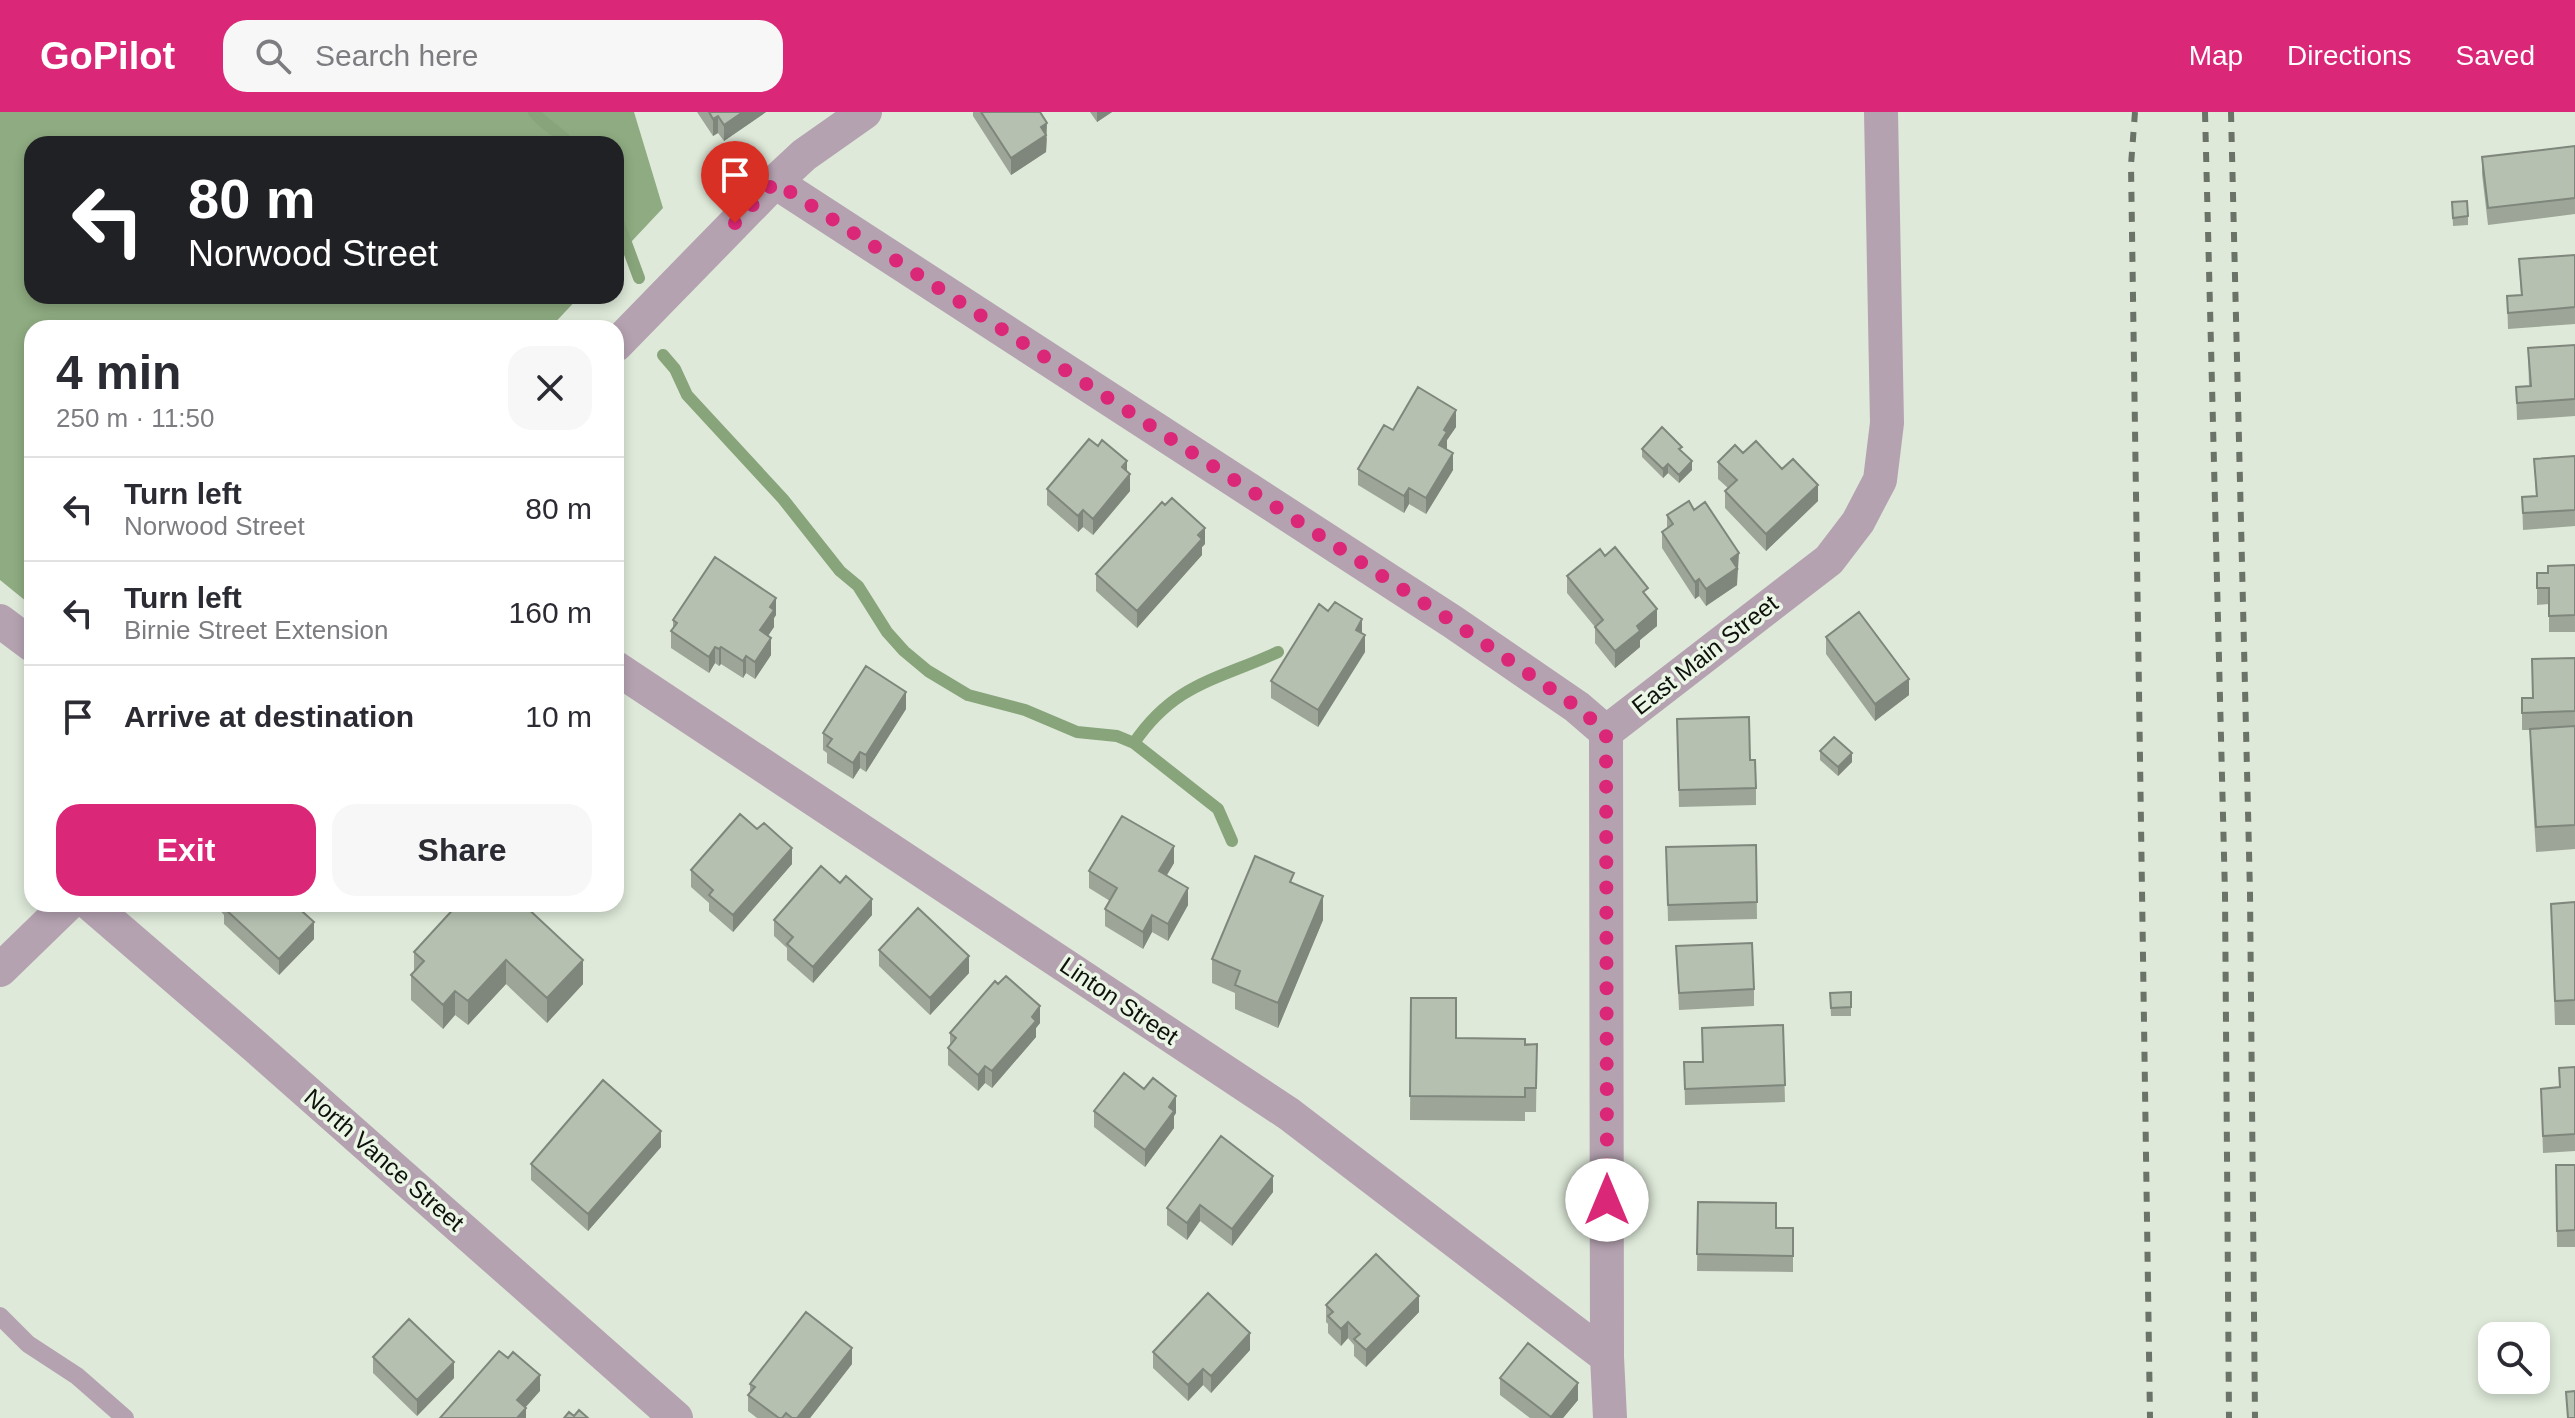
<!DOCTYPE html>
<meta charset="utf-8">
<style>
:root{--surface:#fff;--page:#f7f7f7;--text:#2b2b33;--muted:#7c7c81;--line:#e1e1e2;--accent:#db2777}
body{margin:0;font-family:Arial,sans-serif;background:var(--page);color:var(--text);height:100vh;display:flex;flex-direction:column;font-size:30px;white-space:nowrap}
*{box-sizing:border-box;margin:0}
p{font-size:26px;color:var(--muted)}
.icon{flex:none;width:44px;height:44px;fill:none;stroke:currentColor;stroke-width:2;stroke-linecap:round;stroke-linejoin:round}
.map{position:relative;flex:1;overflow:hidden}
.side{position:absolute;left:24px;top:208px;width:600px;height:592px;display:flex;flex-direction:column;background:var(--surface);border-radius:24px;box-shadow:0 4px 12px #0003}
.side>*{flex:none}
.guide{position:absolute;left:24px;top:24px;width:600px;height:168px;border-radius:24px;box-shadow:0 4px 12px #0003;background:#202124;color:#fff;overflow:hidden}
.buttons{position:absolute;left:2478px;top:1210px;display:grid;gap:16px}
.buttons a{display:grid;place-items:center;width:72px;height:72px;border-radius:16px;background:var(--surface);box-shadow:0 4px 12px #0003;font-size:40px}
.pin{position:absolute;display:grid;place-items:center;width:68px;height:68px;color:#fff;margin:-82px -34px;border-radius:50% 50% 50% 0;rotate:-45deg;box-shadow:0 0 8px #0007}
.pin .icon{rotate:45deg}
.me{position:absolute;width:88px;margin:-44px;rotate:0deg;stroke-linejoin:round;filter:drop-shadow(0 0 6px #0008)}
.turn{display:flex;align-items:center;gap:28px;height:168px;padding:0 32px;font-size:36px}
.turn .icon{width:104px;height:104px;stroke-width:2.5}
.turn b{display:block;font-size:56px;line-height:68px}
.round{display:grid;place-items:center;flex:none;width:84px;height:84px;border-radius:24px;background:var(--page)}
.headline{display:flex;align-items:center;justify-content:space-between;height:136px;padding:0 32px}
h1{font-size:48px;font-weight:700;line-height:60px}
.primary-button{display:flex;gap:16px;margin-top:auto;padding:16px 32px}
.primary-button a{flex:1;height:92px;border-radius:24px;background:var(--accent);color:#fff;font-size:32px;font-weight:700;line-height:92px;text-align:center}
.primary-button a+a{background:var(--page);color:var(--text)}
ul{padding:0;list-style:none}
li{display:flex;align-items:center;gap:24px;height:104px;padding:0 32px;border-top:2px solid var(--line)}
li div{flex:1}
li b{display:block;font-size:30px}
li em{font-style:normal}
header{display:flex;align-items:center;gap:48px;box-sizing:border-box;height:112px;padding:0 40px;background:var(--accent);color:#fff}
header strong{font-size:38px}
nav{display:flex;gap:44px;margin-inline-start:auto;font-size:28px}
.search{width:560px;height:72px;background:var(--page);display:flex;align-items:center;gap:20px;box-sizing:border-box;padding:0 28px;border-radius:24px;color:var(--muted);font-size:30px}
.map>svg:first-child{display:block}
.forest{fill:#8eab81}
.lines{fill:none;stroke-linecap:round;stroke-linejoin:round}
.stream{stroke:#87a47a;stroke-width:12}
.service{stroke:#b5a2b1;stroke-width:18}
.minor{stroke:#b5a2b1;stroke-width:34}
.rail{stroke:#6b7268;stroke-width:6;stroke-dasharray:10 10;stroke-linecap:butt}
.wall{fill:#9ca598}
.shaded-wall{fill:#7f867c}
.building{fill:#b5c0b1;stroke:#7f867c;stroke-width:2}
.route{stroke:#db2777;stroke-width:14;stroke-dasharray:0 25.2}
.labels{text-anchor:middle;stroke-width:7;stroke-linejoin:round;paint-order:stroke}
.street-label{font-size:24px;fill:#0e110c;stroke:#ebf6e6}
</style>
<header>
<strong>GoPilot</strong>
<div class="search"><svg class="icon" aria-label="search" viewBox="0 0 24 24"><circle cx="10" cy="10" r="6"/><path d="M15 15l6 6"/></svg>Search here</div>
<nav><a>Map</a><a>Directions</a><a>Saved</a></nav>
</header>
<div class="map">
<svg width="2575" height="1306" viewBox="0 0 2575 1306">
<rect width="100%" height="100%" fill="#dee9d9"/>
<path class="forest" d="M0,0h634l29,96 -47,50v-114h-584v152h548l-30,32h-518v278l-32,-26z"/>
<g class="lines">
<path class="stream" d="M534,0c10,13 25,19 35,32
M616,104l23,62
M663,243l12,14 12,26 96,104 57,72 18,15 29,46 17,19 24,20 40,24 57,15 52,22 40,4 17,7 84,66 14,32
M1134,631c41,-60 83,-63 144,-91"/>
<path class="service" d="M0,1204l28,28 49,32 48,42"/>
<path class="minor" d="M775,70l678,440 124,85 29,25
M616,233l159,-163 29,-27 61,-43
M0,509l32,24
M616,556l673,446 318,243
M90,792l167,144 419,370
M0,858l68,-66
M1610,1306l-3,-61 -1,-625 223,-172 29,-38 22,-42 7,-57 -6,-311"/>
<path class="rail" d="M2135,0l-4,53 19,1253
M2205,0l20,782 4,524
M2231,0l19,781 5,525"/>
</g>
<path class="wall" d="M697,0h69l-42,29 -6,-8 -5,3z
M973,0h67l7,27 -1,13 -35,23 -38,-59z
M1090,0h22l-15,10z
M2575,34v68l-87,11 -6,-51v-17z
M2452,90l16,14v9l-15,1z
M2575,143v69l-67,5 -1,-33 14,-1 -2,-36z
M2575,233v71l-58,4 -1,-33 13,-1 -1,-38z
M1456,315l-9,13v10l6,20 -27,44 -17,-10 -5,9 -46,-28v-16l35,-39z
M1642,337l40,3 10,18 -13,13 -11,-10 -5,5 -21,-21z
M1743,341l39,16 36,32 -52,50 -41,-43v-17l3,-3 -10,-9v-17z
M2575,344v70l-52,4 -1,-33 14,-1 -2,-37z
M1127,359l3,20 -37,44 -10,-8 -5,5 -31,-27v-16z
M1667,403l72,54 -2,2v14l-31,21 -7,-10 -4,3 -33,-51v-16l5,-4z
M1205,432l-3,3v8l-65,73 -41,-37v-17z
M1605,444l43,42 9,28 -17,14v7l-25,21 -20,-25v-16l-28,-34v-17z
M2575,453v67h-26v-28l-12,1v-32h11z
M776,503l-2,3v9l-6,9 3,19 -16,24 -9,-6 -3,5 -22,-14 -2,2 -4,-3 -6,10 -38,-25v-17l2,-3v-8z
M1362,521l3,19 -47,75 -47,-29v-17z
M1826,525l83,58 -34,26 -49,-67z
M2575,546v191l-39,3 -6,-99v-23h-8v-32h10z
M906,597l-40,63 -6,-4 -7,11 -26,-16v-10l-4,-3v-17z
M1677,607l73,41 6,28v17l-77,2z
M1820,639l32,11 -14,14 -18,-16z
M1756,733l1,74 -89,2 -2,-74z
M1174,751l-7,12 21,30 -20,36 -16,-9 -9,17 -38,-23v-17l5,-8 -21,-13v-17z
M792,752l-59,68 -24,-21v-8l-18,-16v-17z
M2575,790v123h-20l-4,-121z
M218,792h76l20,35 -35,36 -55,-51v-9l-6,-7z
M458,792l125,80 -36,39 -41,-39 -38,41 -13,-10 -12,14 -32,-29v-25l3,-3v-20z
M872,803l-59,68 -26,-23v-12l-13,-12v-16z
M1323,808l-45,108 -43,-19v-16l-23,-10v-24z
M1676,834l78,43v17l-75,4z
M879,838l90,23 -39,42 -51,-49z
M998,872l42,39 -4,5v9l-44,51 -7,-5 -7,8 -30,-26v-17l2,-3v-12z
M1851,880v24h-20l-1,-23z
M1411,886l45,40 81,6 -1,68h-11v9l-115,-1z
M1783,913l2,77 -100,3 -1,-43h19l-1,-34z
M2575,955v84l-32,2 -2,-64 18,-1v-20z
M1094,999l82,2 -2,3v12l-29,39 -51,-40z
M661,1035l-73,84 -57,-51v-16z
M2556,1053h19v82h-18z
M1273,1080l-41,54 -32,-25 -13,19 -20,-15v-17z
M1698,1090l78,26h17v44l-96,-1z
M1326,1193l93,7 -53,55 -12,-11v-11l-6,-7 -7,8 -13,-13v-9l-2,-2z
M1250,1238l-39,43 -8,-8 -15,16 -35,-33v-16z
M373,1245l81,21 -37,38 -44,-43z
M852,1252l-42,54h-53l-9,-7v-16l2,-3v-8z
M1500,1266l78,22 -15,18h-33l-30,-23z"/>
<path class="shaded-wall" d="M743,0h23l-42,29v-16z
M1097,0h15l-15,10z
M718,4v17l-5,3v-17z
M1047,11l-1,29 -35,23v-17l30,-31z
M1456,298v17l-9,13v8l-8,14v-17l5,-15z
M1453,341v17l-27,44v-16z
M1127,349v17l3,-4v17l-37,44v-16z
M1692,349v9l-13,13v-8z
M1668,352v9l-5,5v-9z
M1818,373v16l-52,50v-17z
M1409,376v16l-5,9v-17z
M1083,398v17l-5,5v-16z
M1205,416v16l-3,3v8l-65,73v-17z
M1739,441l-2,32 -31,21v-17l25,-30z
M1699,467v17l-4,3v-17z
M776,486v17l-2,3v9l-14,20v-17l10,-23z
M1657,497v17l-17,14v7l-25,21v-17l22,-25z
M1362,507v16l-6,-5z
M1365,523v17l-47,75v-17z
M771,526v17l-16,24v-17z
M715,535v16l-6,10v-16z
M721,535v17l-2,2v-17z
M746,544v17l-3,5v-17z
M1909,567v16l-34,26v-17z
M906,580v17l-40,63v-17z
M860,640v16l-7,11v-16z
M1852,641v9l-14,14v-9z
M1174,734v17l-15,25v-17z
M792,736v16l-59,68v-17z
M1188,776v17l-20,36v-17z
M1323,784v24l-45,108v-25z
M872,787v16l-59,68v-16z
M1152,803v17l-9,17v-17z
M314,810v17l-35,36v-16z
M969,844v17l-39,42v-17z
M506,848v24l-38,41v-24z
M583,848v24l-36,39v-25z
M455,879v24l-12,14v-24z
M1040,894v17l-4,5v9l-44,51v-17z
M985,954v17l-7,8v-16z
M1176,984v17l-2,3v12l-29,39v-17l24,-43z
M661,1019v16l-73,84v-17z
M1273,1064v16l-41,54v-17z
M1200,1093v16l-13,19v-17z
M1419,1184v16l-53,55v-17z
M1348,1210v16l-7,8v-17z
M1250,1221v17l-39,43v-17z
M852,1236v16l-42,54h-13z
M454,1250v16l-37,38v-16z
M1203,1257v16l-15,16v-16z
M540,1263v16l-23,26v-17z
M1578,1271v17l-15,18h-12z
M526,1296v10h-9z"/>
<path class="building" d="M709,0h34l-19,13 -6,-9 -5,3z
M981,0h59l7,11 -6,4 5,8 -35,23z
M2575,34v52l-87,10 -6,-51z
M2467,89l1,15 -15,2 -1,-16z
M2575,143v52l-67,6 -1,-17 15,-1 -3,-36z
M2575,233v54l-58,4 -1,-16 15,-1 -3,-38z
M1418,275l38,23 -12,20 3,2 -8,13 14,8 -27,45 -17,-10 -5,8 -46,-27 26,-44 9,5z
M1662,315l20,20 -3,2 13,12 -13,14 -11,-11 -5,5 -21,-20z
M1089,327l9,7 4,-6 25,21 -5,6 8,7 -37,45 -10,-9 -5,6 -31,-27z
M1756,329l26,28 11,-10 25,26 -52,49 -41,-43 12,-11 -19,-18 17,-17 8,8z
M2575,344v54l-52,3 -1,-16 15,-1 -3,-37z
M1172,386l33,30 -7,7 4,4 -65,72 -41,-37 66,-72 3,3z
M1689,389l5,9 11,-8 34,51 -8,6 6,9 -31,21 -7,-10 -4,3 -33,-50 11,-8 -6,-9z
M1615,435l33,41 -5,4 14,17 -20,17 3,5 -25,20 -20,-24 8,-7 -36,-44 33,-27 5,7z
M715,445l61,41 -6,9 4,3 -14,20 11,8 -16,24 -9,-6 -3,5 -22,-14 -2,2 -4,-2 -6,10 -38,-26 6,-8 -4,-3z
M2575,453v50l-26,1v-28h-12v-15h11v-7z
M1335,490l27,17 -6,11 9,5 -47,75 -47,-29 48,-77 9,7z
M1859,500l50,67 -34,25 -49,-67z
M2575,546v53l-53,2v-15h11l-1,-39z
M866,554l40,26 -40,63 -6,-3 -7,11 -26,-17 5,-7 -9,-6z
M1749,605l1,43h5l1,28 -77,2 -2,-71z
M2575,614v99l-39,2 -6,-98z
M1834,625l18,16 -14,14 -18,-16z
M740,702l17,15 7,-6 28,25 -59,67 -24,-20 4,-5 -22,-20z
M1122,704l52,30 -15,25 29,17 -20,36 -16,-9 -9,17 -38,-23 12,-21 -28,-17z
M1756,733l1,57 -89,3 -2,-58z
M1255,744l39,17 -4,9 33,14 -45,107 -43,-18 5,-14 -28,-12z
M821,754l19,17 6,-7 26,23 -59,68 -26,-23 6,-7 -19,-17z
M2575,790v98l-20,1 -4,-97z
M228,792h66l20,18 -35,37 -55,-51z
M458,792h65l60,56 -36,38 -41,-38 -38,41 -13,-10 -12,14 -32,-30 13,-14 -10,-9z
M918,796l51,48 -39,42 -51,-48z
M1752,831l2,46 -75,4 -3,-47z
M1006,864l34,30 -8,11 4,4 -44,50 -7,-5 -7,9 -30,-27 8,-10 -6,-5 45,-52 3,3z
M1851,880v15l-20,1 -1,-15z
M1411,886h45v40l69,1v6l12,-1 -1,44h-11v9l-115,-1z
M1783,913l2,60 -100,4 -1,-27h19l-1,-34z
M2575,955v67l-32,2 -2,-47 19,-2 -1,-19z
M1124,961l20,16 9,-11 23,18 -7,11 5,4 -29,39 -51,-39z
M603,968l58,51 -73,83 -57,-50z
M1221,1024l52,40 -41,53 -32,-24 -13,18 -20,-15z
M2556,1053h19v65l-18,1z
M1698,1090l78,1v25h17v28l-96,-2z
M1376,1142l43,42 -53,54 -12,-11 6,-5 -12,-12 -7,7 -13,-13 5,-4 -7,-7z
M1208,1181l42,40 -39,43 -8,-7 -15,16 -35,-33z
M806,1200l46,36 -55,70h-5l-6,-5 -4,5h-3l-31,-23 7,-8 -5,-3z
M409,1207l45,43 -37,38 -44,-43z
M1528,1231l50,40 -27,34 -51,-39z
M499,1239l9,7 5,-6 27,23 -23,25 9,8 -9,10h-77z
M2575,1279v27h-7l-2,-26z
M579,1298l9,8h-24l5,-6 5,4z"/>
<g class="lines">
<path class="route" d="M735,111l40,-41 678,440 124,85 29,25 1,468"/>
</g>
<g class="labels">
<g class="street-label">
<text transform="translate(1705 543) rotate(-38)" y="8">East Main Street</text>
<text transform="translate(1119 889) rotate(34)" y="8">Linton Street</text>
<text transform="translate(384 1048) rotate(41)" y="8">North Vance Street</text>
</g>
</g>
</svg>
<div class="buttons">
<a><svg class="icon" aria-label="search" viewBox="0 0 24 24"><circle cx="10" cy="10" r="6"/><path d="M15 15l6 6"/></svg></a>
</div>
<div class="pin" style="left:735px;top:111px;background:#d93025"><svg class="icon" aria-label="arrive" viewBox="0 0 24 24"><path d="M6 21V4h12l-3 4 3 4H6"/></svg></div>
<svg class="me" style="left:1607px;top:1088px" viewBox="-20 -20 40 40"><circle r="19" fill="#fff"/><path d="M0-13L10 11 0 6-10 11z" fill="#db2777"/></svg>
<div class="guide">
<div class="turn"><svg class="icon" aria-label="left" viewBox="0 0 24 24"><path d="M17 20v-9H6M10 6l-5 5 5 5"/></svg><div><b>80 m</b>Norwood Street</div></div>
</div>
<section class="side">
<div class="headline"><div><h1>4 min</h1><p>250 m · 11:50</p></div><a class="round"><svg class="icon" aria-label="close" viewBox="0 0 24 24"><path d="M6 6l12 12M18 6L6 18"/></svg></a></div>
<ul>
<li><svg class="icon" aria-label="left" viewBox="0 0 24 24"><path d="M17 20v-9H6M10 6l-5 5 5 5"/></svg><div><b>Turn left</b><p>Norwood Street</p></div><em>80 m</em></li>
<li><svg class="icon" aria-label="left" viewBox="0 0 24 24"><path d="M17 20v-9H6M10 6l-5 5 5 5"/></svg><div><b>Turn left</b><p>Birnie Street Extension</p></div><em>160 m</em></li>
<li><svg class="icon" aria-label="arrive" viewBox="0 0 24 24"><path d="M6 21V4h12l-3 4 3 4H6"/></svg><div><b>Arrive at destination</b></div><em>10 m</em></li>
</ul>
<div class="primary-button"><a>Exit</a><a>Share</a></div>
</section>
</div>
